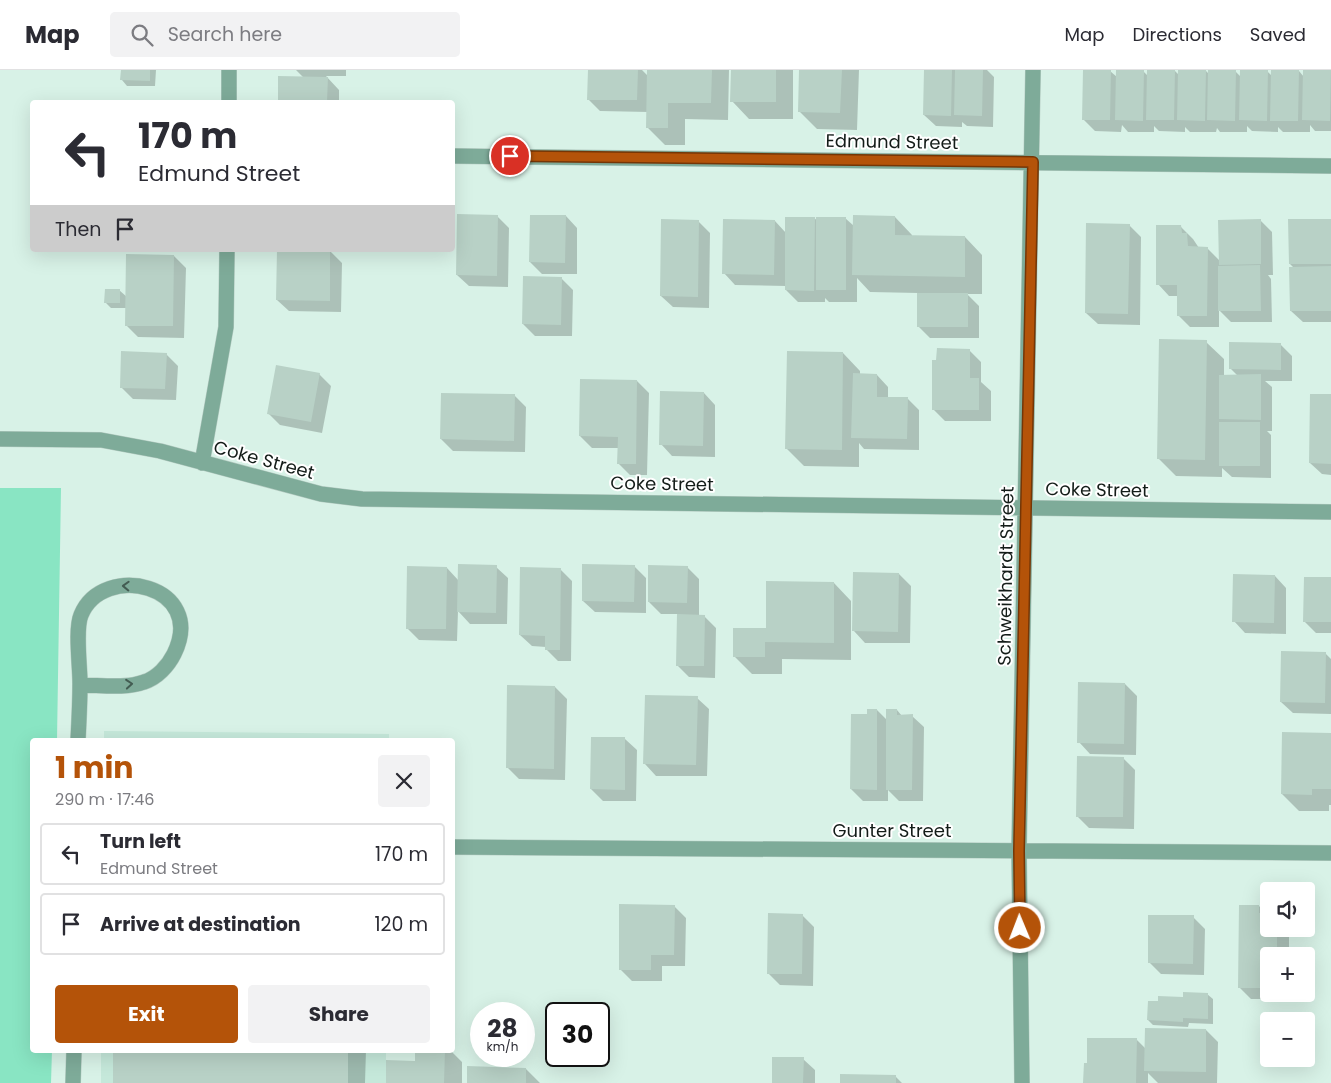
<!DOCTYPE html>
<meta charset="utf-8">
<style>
:root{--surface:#fff;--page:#f2f2f3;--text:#2b2b33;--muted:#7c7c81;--line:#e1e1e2;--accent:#b45309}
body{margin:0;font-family:Poppins,sans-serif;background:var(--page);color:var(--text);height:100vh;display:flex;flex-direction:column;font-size:19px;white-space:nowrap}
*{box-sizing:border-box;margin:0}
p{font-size:16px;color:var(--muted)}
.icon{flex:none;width:28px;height:28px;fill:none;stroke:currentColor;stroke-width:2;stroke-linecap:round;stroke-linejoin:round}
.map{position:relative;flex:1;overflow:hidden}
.details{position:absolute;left:30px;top:668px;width:425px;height:315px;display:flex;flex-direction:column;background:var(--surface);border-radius:5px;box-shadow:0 5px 20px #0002}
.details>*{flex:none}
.banner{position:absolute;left:30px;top:30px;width:425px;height:152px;border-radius:5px;box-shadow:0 5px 20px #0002;background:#fff;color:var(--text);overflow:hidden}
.controls{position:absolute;left:1260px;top:812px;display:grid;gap:10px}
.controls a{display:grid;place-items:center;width:55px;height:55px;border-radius:5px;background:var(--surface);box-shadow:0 5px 20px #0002;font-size:25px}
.speed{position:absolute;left:470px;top:932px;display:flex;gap:10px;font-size:25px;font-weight:700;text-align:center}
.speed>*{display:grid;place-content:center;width:65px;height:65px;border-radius:50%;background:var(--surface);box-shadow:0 5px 20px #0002;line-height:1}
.speed small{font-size:12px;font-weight:400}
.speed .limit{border:2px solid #111;border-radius:8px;background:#fff;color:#111}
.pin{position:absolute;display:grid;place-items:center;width:42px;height:42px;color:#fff;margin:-21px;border:2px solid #fff;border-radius:50%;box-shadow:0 1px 5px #0007}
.me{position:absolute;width:55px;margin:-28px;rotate:359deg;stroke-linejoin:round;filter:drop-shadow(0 0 4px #0008)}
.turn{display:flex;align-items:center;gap:18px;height:105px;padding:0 25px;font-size:22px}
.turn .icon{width:65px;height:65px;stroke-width:2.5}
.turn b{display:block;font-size:35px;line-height:42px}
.then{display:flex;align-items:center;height:48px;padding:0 25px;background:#0003;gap:10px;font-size:19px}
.round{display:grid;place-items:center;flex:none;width:52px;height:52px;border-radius:5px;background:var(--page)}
.overview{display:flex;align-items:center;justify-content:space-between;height:85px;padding:0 25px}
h1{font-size:30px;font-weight:700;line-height:38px;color:var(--accent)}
.action{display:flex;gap:10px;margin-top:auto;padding:10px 25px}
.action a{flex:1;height:58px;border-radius:5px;background:var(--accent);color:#fff;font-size:20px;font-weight:700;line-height:58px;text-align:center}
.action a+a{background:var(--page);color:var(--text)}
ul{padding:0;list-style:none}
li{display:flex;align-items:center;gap:15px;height:62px;margin:0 10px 8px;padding:0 15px;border:2px solid var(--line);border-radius:5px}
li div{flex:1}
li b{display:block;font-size:19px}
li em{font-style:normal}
header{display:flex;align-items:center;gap:30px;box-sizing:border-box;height:70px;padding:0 25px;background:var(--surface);border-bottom:1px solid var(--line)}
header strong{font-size:24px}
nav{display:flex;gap:28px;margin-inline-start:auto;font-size:18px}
.search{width:350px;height:45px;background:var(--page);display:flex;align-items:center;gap:12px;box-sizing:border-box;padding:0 18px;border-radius:5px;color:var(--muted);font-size:19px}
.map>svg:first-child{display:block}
.built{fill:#c5e8da}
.green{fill:#89e5c3}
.shadow{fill:#0003}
.building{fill:#b8d1c6}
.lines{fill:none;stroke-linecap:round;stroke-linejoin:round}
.minor-casing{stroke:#b5cbc2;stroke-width:16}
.minor{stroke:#7eab99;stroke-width:15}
.oneway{stroke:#435c52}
.route-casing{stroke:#753606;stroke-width:12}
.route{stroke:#b45309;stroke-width:9}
.labels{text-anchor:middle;stroke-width:4;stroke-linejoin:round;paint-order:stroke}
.street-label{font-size:18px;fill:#131c18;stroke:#fff}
</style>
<header>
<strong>Map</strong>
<div class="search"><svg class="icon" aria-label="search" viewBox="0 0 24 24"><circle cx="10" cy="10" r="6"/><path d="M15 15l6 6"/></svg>Search here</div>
<nav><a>Map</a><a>Directions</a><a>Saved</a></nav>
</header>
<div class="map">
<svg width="1331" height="1013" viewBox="0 0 1331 1013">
<rect width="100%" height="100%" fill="#d8f2e7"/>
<path class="built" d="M104,661l285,3v6h-285z
M101,980h285v33h-285z"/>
<path class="green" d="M0,418h61l-4,252h-25v310h20l-1,33h-51z"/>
<path class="shadow" d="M121,0h35l-1,16h-28l-5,-6z
M296,0h50v6h-20l13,14v12h-60v-25h24z
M589,0h53l6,6v-6h81l-1,50 -43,-1v26h-20l-18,-18 1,-15 -48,-1 -12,-12z
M732,0h61v49h-44l-17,-18z
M801,0h58l-2,60 -40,-1 -18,-18z
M925,0h62l7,7 -1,50 -26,-1 -5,-4v5l-26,-1 -12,-11z
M1174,0l6,6 26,-5 3,3 27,-2 5,5 26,-6 5,5 27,-5 5,6 1,-7 26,1v60h-16l-5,-6v7h-27l-5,-5v5l-26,-1 -5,-5v6h-27l-3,-4 -1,4h-26l-5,-5v5l-26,-1 -5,-5v6h-26l-6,-7 -1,7 -26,-1 -12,-12 27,-48 7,6 26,-6 5,5z
M497,146l12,12 -1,59 -39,-1 -12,-11z
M566,146l11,12v46h-35l-12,-12z
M895,147l17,18v2h53l17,18v39h-15l12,12v32h-49l-12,-12v-33l-48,-1 -13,-14v24h-28l-4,-4v4h-27l-12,-12v-4l-51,-1 -11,-12 51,-52 11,12 28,-15 4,3 27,-3 9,8z
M1260,150l12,12 1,43h-5l3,4 1,43h-41l-12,-12v17h-29l-12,-12 1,-19h-10l-11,-12 23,-57 12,12 6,9h8l13,13z
M1331,150v102h-28l-12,-11 3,-43 -4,-4z
M698,151l12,12 -1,75 -36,-1 -12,-11z
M1129,155l12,12 -1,88 -42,-1 -12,-11z
M330,181l12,12 -1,49 -52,-1 -12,-11z
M174,186l12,12 -2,70 -46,-1 -12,-12 1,-17h-16l-5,-5 13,-13 8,7z
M561,208l12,12 -1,46h-37l-12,-12z
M1206,272l18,17v17h14l-7,-7 49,-25 12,12v25h-27l7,6v44h-5l4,4v43l-39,-1 -10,-9v9l-46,-1 -18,-18z
M969,280l12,12v20l10,9v30h-46l-12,-12z
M843,283l17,18v4h17l11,12v11l20,1 11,11v40l-55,-1 -5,-6v24l-55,-1 -18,-18z
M166,284l12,12 -2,34 -43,-1 -12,-12z
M319,304l12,12 -9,47 -42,-8 -12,-12z
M637,311l12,12 -2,82h-17l-12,-12 1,-15h-27l-12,-12z
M704,323l11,12v52l-43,-1 -11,-12z
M514,325l12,12 -1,45 -72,-1 -12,-12z
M1331,326v79l-9,-1 -12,-11z
M634,496l12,12v35l-51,-1 -12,-11z
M496,497l12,11 -1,46h-37l-12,-13 -1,30 -38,-1 -12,-12 40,-60 12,13z
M687,497l12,12v37h5l12,12 -1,50 -26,-1 -12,-12 1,-51h-17l-12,-12z
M560,499l12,12 -1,80h-13l-12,-12v-2l-14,-1 -12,-11z
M899,504l12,12 -1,57h-45l-11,-12z
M1275,506l11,12v46l-41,-1 -11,-12z
M1331,508v55h-15l-12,-12z
M834,513l17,18v59l-69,-1v15h-30l-18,-18 33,-26z
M1325,583l6,6v55l-38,-1 -12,-11z
M1125,614l12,12 -1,59 -46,-1 -11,-12z
M555,617l12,12 -2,81 -46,-1 -12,-12z
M697,628l12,11 -2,67h-51l-11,-12z
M877,640l10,10 10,-10 5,6h10l12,11 -1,74h-24l-11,-11v11h-25l-12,-12 17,-73z
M1331,664v71h-2v6h-30l-17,-17z
M625,669l12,11 -1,51h-33l-12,-12z
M1123,688l12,12 -1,59 -45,-1 -12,-12z
M674,836l12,12 -1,48h-23v15h-30l-12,-12z
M1259,836l8,8 2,15h20v27h-20v38h19v5h-37l-12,-12z
M802,845l12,12 -1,59 -33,-1 -12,-12z
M1193,847l12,12 -1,46 -43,-1 -12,-12z
M1207,924l6,5v25l-24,-1 -1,4 -35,-2 -5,-5 11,-17z
M1206,960l12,12 -1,41h-59l-10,-10v10h-63l3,-19 48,-25 10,10z
M114,980h252l-1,33h-251z
M416,980h34l12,12v21h-75l29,-21z
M803,989l12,11v13h-42z
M526,999l14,14h-72z
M896,1007l6,6h-61z"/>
<path class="building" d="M121,0h29v11l-30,-1z
M588,0h50l-1,30h-50z
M647,0h65l-1,33h-43v25h-22z
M731,0h45v32h-46z
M799,0h43l-2,43 -42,-1z
M924,0h28l-1,46 -28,-1z
M955,0h28l-1,46 -28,-1z
M1083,0h28l-1,50h-28z
M1116,0h28l-1,51 -28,-1z
M1147,0h28l-1,50h-28z
M1178,0h28l-1,51 -28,-1z
M1208,0h28l-1,51 -28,-1z
M1240,0h28l-1,51 -28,-1z
M1271,0h28l-1,51h-28z
M1303,0h28l-1,51 -28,-1z
M278,6l50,1 -1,25h-49z
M457,144l41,1 -1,61 -41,-1z
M530,145h36l-1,48 -36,-1z
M853,145l42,1v19l70,1v41l-113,-2z
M785,147h30l-1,74 -29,-1z
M816,147h30v73h-30z
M661,149l38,1 -1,77 -38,-1z
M723,149l52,1 -1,55 -52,-1z
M1261,149v45l-42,1 -1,-45z
M1288,149h43v45h-42z
M1086,153l44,1 -2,90 -43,-1z
M1156,155h25l1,8h5l1,13 20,1 -1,69h-30v-31h-21z
M277,180h53v51l-54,-1z
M126,184l48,1 -1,71h-48z
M1260,195l1,46h-43v-45z
M1331,196v45h-41l-1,-44z
M523,206l39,1 -1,48 -39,-1z
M105,219h15v14h-16z
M917,223h51v34h-51z
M1159,269l48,1 -2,120 -48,-1z
M1229,272l52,1v27l-52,-1z
M937,278l33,1v29h9v32h-47v-50h4z
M121,281l46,2 -2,36 -45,-1z
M787,281l56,1 -1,98 -57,-1z
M276,295l44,8 -9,49 -44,-8z
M853,303l24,1v23h31l-1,42 -56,-1z
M1261,304v46l-42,-1v-44z
M580,309l57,1 -1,84h-19l1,-27 -39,-1z
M660,321l44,1 -1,54 -44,-1z
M441,323l74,1 -1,47 -74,-2z
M1310,324h21v70l-22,-1z
M1219,352h41v44h-41z
M458,494l39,1 -1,48 -39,-1z
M582,494l53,1 -1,37 -52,-1z
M648,495l40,1 -1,37 -39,-1z
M407,496l40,1 -1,62h-40z
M520,497l41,1 -1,82h-15v-14l-26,-1z
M853,502l46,1 -1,59 -46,-1z
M1233,504l42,1 -1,48 -42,-1z
M1304,507h27v45h-28z
M766,511l68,1v61l-69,-1v15h-32v-29h33z
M677,544l28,1 -1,51h-28z
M1281,581l45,1 -1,51 -45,-1z
M1078,612l47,1 -1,61 -47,-1z
M507,615l48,1 -1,83 -48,-1z
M645,625l53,1 -2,69 -53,-1z
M867,639h10v81l-27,-1 1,-75h16z
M886,639h11v6l16,-1 -1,76h-26z
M1282,662l49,1v56h-19v6l-31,-1z
M591,667h34v53l-35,-1z
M1077,686l47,1 -1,60h-47z
M619,834l56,1 -1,50h-23v15h-32z
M1239,835h20v8h10v16h8v27h-8v32h-31z
M768,843l35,1 -1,60h-35z
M1148,845h46l-1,49 -45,-1z
M1183,922l25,1v26l-25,-1v4l-36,-2 1,-19h10v-5l25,1z
M1145,958l61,1v43l-62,-1z
M1087,968h50l-1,45h-53l1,-20h3z
M113,980h235v33h-235z
M415,980h30l-1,33h-58v-23l29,1z
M772,987h32l-1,26h-31z
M467,996l59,2v15h-59z
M840,1004l56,1v8h-56z"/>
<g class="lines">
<defs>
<path id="minor" d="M229,32v-32
M452,86l879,10
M0,369l101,1 59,11 161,43 41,5 969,13
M202,393l24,-136 1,-77
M78,670c1,-19 2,-38 2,-57 0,-17 -5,-54 1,-68 22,-54 127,-30 93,39 -6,12 -17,24 -30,28 -19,7 -44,3 -64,3
M452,777l879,6
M73,1013l1,-33
M1022,1013l-3,-232 14,-781"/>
</defs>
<use href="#minor" class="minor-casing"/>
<use href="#minor" class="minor"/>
</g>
<defs><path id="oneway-chevron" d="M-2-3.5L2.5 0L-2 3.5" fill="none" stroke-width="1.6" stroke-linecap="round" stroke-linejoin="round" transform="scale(1.25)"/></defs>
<g class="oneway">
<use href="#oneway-chevron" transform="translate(126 516) rotate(-178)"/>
<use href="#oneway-chevron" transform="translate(129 614) rotate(-5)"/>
</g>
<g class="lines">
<defs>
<path id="route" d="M510,86l523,6 -14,689 1,77"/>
</defs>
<use href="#route" class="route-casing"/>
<use href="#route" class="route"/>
</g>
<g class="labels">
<g class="street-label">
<text transform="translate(892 72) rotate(1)" y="6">Edmund Street</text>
<text transform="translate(264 390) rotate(15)" y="6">Coke Street</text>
<text transform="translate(662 414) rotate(1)" y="6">Coke Street</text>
<text transform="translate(1097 420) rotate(1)" y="6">Coke Street</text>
<text transform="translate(1006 506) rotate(-89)" y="6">Schweikhardt Street</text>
<text x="892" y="767">Gunter Street</text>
</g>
</g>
</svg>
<div class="controls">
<a><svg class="icon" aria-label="sound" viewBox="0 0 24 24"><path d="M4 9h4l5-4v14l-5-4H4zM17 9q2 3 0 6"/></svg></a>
<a>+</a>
<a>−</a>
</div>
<div class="speed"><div>28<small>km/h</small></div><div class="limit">30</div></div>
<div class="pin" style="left:510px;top:86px;background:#d93025"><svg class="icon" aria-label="arrive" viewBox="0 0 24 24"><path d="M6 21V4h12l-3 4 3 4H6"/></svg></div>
<svg class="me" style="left:1020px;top:858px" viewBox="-20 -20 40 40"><circle r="17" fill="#b45309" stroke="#fff" stroke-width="3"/><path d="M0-11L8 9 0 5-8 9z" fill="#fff"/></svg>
<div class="banner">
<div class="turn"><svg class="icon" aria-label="left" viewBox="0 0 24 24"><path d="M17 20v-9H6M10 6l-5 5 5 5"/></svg><div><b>170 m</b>Edmund Street</div></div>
<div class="then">Then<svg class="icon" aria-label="arrive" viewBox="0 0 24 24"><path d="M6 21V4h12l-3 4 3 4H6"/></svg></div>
</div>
<section class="details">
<div class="overview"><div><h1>1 min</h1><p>290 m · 17:46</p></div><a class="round"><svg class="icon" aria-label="close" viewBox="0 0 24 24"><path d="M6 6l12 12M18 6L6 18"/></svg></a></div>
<ul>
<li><svg class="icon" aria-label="left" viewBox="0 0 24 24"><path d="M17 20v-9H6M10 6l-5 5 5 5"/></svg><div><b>Turn left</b><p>Edmund Street</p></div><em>170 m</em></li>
<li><svg class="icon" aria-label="arrive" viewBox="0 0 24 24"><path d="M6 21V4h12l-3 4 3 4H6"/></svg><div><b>Arrive at destination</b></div><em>120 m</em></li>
</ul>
<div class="action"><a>Exit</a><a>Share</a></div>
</section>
</div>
